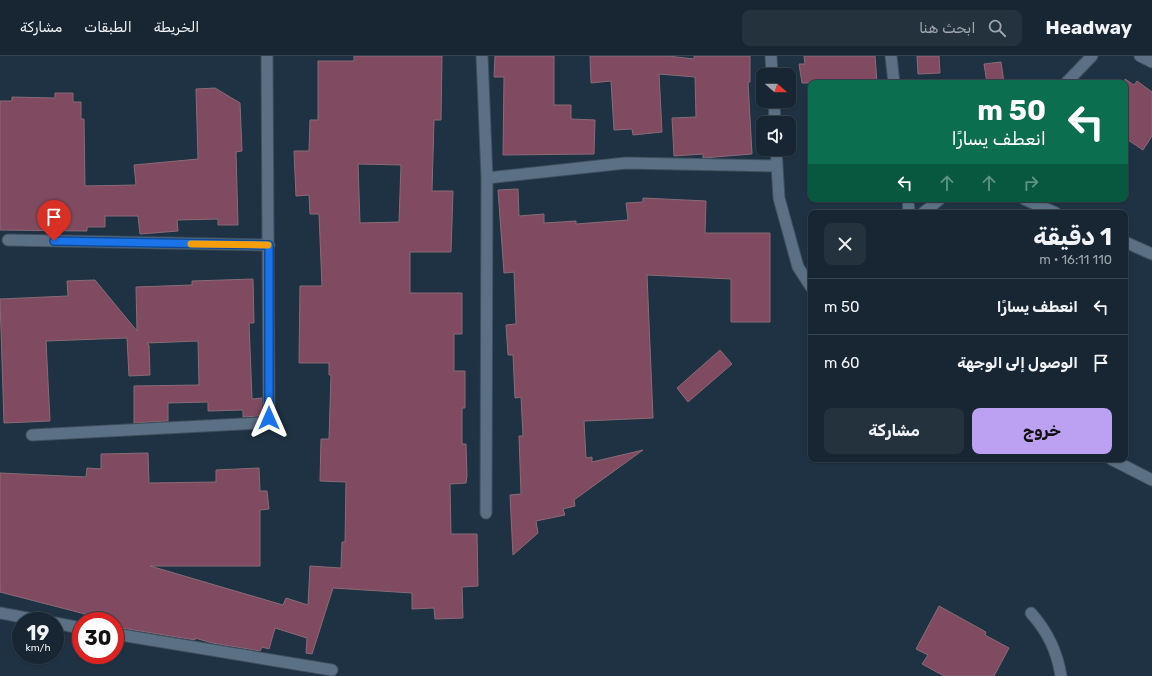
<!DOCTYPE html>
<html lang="ar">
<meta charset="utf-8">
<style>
:root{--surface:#172632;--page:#24323e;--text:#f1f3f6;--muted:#9ea5ac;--line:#36434d;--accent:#bca0f2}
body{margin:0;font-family:Rubik,"Noto Sans Arabic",sans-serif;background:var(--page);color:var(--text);direction:rtl;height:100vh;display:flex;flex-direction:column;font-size:15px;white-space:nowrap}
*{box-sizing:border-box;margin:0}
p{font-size:13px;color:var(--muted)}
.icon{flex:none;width:22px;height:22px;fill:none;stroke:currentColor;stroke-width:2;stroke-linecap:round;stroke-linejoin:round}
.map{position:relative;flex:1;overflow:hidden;direction:ltr}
.drawer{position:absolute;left:808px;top:154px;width:320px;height:252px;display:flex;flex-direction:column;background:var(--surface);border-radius:8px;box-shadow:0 1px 3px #0004,0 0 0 1px var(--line);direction:rtl}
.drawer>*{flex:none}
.guide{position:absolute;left:808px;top:24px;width:320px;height:122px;border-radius:8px;box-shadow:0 1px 3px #0004,0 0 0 1px var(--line);direction:rtl;background:#0b6e4f;color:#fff;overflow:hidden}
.needle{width:26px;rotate:110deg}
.tools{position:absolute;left:756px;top:12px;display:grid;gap:8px}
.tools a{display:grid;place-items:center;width:40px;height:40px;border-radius:8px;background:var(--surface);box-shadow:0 1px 3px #0004,0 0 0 1px var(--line);font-size:20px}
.speed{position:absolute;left:12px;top:556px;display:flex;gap:8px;font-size:20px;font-weight:700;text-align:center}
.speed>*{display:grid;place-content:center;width:52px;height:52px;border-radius:50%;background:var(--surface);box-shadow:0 1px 3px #0004,0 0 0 1px var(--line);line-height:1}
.speed small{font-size:10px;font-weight:400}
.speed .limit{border:6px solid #d22;background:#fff;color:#111}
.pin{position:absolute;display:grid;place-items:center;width:34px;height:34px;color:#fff;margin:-41px -17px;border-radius:50% 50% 50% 0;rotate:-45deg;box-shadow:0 0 4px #0007}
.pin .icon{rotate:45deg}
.me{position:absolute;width:44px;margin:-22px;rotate:0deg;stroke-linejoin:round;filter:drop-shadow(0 0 3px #0008)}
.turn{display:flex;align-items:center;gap:14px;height:84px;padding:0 16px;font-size:18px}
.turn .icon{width:52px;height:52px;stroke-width:2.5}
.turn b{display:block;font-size:28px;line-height:34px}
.lanes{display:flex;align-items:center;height:38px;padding:0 16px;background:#0003;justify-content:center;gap:20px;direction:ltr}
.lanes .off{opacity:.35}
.round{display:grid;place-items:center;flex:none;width:42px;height:42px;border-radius:8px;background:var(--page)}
.headline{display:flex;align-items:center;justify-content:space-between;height:68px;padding:0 16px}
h1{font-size:24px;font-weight:700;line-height:30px}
.button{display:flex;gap:8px;margin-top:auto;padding:8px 16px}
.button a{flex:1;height:46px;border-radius:8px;background:var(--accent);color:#111;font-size:16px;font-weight:700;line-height:46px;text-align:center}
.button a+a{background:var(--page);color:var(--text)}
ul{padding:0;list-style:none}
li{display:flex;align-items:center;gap:12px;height:56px;padding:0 16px;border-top:1px solid var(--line)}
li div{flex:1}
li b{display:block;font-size:15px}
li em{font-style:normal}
header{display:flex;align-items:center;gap:24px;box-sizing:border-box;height:56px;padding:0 20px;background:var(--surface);border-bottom:1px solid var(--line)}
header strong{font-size:19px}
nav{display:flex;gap:22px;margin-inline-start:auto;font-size:14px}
.search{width:280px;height:36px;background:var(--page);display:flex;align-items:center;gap:10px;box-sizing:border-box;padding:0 14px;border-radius:8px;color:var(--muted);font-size:15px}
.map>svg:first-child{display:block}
.building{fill:#804b60;stroke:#896b76;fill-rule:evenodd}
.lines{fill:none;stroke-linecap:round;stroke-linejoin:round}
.minor-casing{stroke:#3f4f5e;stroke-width:13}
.minor{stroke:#5b7084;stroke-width:11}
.route-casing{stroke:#114b97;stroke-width:10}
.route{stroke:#1a73e8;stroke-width:7}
.slow{stroke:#f59e0b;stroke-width:7}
</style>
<header>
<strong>Headway</strong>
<div class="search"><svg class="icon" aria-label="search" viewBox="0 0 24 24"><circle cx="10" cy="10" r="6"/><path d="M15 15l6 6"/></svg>ابحث هنا</div>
<nav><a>الخريطة</a><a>الطبقات</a><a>مشاركة</a></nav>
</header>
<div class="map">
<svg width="1152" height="620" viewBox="0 0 1152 620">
<rect width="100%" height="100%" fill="#1f3243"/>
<path class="building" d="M354,0h88l-1,64h-7l-2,71h21l-2,61h-41v41h52v41h-8v37h11v37h-3v36h4l1,32 -1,7 -16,1 1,50h26l1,52 -16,1 1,31 -28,1 -1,-11 -22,1v-16l-79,-5 -21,66 -6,-1 1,-15 -32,-10 -6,21 -7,-2 -2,4 -48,-8 -17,-5v2l-80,-13v-6h-32l2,-7 -85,-22v-119l86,4 1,-9 14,1v-15l47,-1 1,30 67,-1v-12l43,-2 1,23h7l2,18 -9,1v56h-110l133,39 3,-7 22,7 2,-39 31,2 1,-26h3l1,-60 -26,-1 1,-42h8l2,-64h-2v-12h-30l1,-77h22l-3,-72h-9l-1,-19 -13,1 -2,-45h15l1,-31h8v-59h36zM358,108l43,1 -2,57 -39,1z
M495,0h59v49h17v14l24,1 -1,34 -91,1 1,-78h-10z
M590,0h78l26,3v-3h56v26h-2l4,72 -49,4v-4l-29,2 -2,-38 24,-1 -1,-40 -36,-3 3,58 -29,3 -1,-6 -18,1 -3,-49 -20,2z
M804,0h71l2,26 -75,1 -3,-19h6z
M917,0h22l1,17 -22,1z
M1001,6l3,21h-17l-3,-19z
M1125,23l9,6 3,-4 15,11v44l-9,14 -18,-12z
M215,32l25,15 2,48 -6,1 2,73h-20v-6l-41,1 1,11 -38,3 -2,-18h-33v11h-18v4l-87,-1v-129h12v-4l43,1v-5h18v9h8v17h3l1,67 51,-1 -2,-20 64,-6 -2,-70z
M518,133l1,27 25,-2v9l32,-2v3l52,-4 -2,-17 17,-1v-4l63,3 -1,32h65v89h-39v-43l-84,-4 6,143 -69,3 2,37 6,-1v5l51,-12 -69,50 1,6 -12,3 2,6 -29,6 2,12 -25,22 -3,-60 11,-1 -2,-58h4l-2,-39 -6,1 -2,-43h-5l-2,-30 10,-1 -2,-52 -10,1 -6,-83z
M253,223l1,44h-5l3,76 10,-1v16l-3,2 -16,1v-7l-35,1v-9l-40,1v18l-34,2v-37l65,-1 -1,-44 -51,2 2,2 1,30 -21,1 -2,-38 -81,3 4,80 -46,2 -4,-124 68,-3 -1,-15 28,-1 42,51 -1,-44 56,-2v-4z
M720,294l12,14 -44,38 -11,-14z
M939,550l47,26 -1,3 24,13 -15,28h-50l-22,-12 6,-9 -12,-6z"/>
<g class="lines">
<defs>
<path id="minor" d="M482,0l5,122 -1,335
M771,0l1,19
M891,0l3,27
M1140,0l12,6
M1066,27l26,-27
M774,45l1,22
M776,93l3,49 19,69 13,20
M487,122l139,-15 151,3
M908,143l1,14
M1024,143l32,14
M923,157l17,-14
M8,184l261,5
M1125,186l27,12
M32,379l229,-12 8,-5 -2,-362
M1111,403l41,21
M0,557l43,8
M1031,557c17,19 26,38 30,63
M55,567l26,5
M115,578l217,36"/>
</defs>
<use href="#minor" class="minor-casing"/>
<use href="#minor" class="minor"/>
</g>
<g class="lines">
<defs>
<path id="route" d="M54,185l215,4v173"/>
</defs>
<use href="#route" class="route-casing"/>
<use href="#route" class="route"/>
<path class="slow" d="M191,188l77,1"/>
</g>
</svg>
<div class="tools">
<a><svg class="needle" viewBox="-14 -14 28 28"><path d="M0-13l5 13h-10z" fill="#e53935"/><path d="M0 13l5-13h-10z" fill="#9ea5ac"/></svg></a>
<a><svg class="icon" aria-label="sound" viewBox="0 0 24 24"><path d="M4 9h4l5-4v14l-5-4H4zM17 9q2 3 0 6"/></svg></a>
</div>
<div class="speed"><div>19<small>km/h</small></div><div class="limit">30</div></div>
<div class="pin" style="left:54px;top:185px;background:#d93025"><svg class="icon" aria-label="arrive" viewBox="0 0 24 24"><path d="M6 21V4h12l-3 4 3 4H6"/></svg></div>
<svg class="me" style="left:269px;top:362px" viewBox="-20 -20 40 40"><path d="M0-17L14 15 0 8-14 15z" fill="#1a73e8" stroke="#fff" stroke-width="4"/></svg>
<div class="guide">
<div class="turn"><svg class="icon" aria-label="left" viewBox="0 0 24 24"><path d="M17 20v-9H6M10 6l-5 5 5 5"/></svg><div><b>50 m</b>انعطف يسارًا</div></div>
<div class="lanes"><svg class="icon" aria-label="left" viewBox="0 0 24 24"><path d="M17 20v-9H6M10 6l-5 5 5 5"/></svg><svg class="icon off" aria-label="ahead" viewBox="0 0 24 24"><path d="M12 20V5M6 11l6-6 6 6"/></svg><svg class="icon off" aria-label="ahead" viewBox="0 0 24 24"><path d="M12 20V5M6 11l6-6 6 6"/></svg><svg class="icon off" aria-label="right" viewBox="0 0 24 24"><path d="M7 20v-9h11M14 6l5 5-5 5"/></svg></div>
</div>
<section class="drawer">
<div class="headline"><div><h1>1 دقيقة</h1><p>110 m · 16:11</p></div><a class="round"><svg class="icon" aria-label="close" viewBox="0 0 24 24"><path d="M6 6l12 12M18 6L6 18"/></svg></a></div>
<ul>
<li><svg class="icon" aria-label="left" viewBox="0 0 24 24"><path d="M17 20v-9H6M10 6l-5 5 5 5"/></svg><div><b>انعطف يسارًا</b></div><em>50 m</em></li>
<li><svg class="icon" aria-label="arrive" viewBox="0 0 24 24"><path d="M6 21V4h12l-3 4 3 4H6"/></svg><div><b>الوصول إلى الوجهة</b></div><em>60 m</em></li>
</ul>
<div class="button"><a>خروج</a><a>مشاركة</a></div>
</section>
</div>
